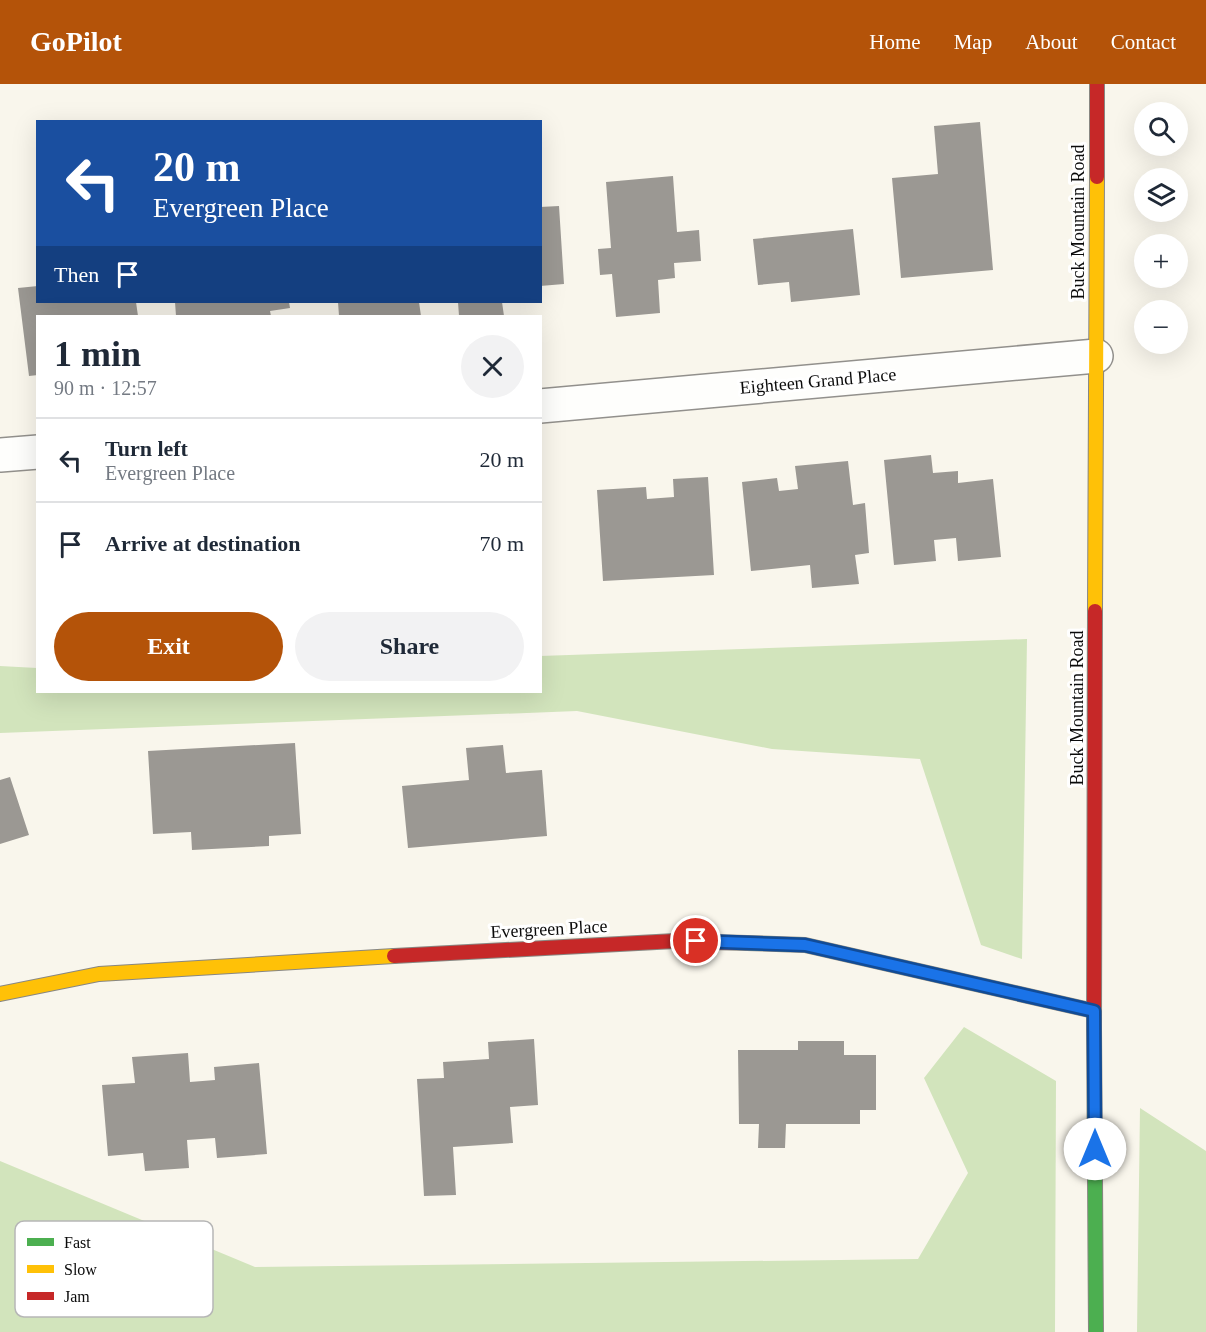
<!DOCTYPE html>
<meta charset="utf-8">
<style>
:root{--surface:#fff;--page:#f2f2f3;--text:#1f2937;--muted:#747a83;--line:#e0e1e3;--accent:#b45309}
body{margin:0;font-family:Georgia,serif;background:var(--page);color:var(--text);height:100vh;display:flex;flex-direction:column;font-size:22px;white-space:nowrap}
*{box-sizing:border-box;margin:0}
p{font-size:20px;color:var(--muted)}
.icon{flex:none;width:33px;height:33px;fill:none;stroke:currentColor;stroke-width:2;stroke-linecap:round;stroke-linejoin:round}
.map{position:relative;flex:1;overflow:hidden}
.details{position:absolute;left:36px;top:231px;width:506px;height:378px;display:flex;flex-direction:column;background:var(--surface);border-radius:0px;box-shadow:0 6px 24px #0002}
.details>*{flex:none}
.guide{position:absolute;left:36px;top:36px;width:506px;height:183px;border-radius:0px;box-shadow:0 6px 24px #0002;background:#1a4fa0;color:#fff;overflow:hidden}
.tools{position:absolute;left:1134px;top:18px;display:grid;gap:12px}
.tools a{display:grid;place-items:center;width:54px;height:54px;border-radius:50%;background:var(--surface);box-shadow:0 6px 24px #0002;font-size:30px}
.pin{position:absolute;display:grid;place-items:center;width:51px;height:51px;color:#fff;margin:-26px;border:3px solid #fff;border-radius:50%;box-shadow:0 2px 6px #0007}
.me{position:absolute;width:66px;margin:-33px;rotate:0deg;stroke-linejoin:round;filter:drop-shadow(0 0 4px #0008)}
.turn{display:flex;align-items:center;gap:21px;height:126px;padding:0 18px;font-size:27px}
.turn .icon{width:78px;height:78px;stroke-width:2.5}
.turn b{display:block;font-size:42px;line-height:51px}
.then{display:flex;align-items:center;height:57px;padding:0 18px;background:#0003;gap:12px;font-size:22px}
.round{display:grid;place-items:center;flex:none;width:63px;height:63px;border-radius:32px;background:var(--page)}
.overview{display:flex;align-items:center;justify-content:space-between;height:102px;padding:0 18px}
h1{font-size:36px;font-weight:800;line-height:45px}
.cta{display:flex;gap:12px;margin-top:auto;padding:12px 18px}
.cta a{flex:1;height:69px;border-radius:36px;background:var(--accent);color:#fff;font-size:24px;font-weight:800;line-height:69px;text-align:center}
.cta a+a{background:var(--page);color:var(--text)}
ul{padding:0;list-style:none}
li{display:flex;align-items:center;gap:18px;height:84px;padding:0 18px;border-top:2px solid var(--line)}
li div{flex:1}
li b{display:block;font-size:22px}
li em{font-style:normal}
header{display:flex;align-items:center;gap:36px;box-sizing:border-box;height:84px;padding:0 30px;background:var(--accent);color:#fff}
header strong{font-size:28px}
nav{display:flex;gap:33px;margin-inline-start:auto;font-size:21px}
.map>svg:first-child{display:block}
.forest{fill:#d2e4bc}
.building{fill:#9b9893}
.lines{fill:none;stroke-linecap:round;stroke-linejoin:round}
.street-casing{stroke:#92908c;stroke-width:36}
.fast-casing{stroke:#888782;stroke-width:16}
.slow-casing{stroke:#888782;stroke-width:16}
.jam-casing{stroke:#888782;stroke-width:16}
.street{stroke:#fefefc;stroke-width:33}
.fast{stroke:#4caf50;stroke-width:14}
.slow{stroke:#ffc107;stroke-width:14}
.jam{stroke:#c62828;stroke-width:14}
.route-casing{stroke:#114b97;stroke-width:15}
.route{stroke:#1a73e8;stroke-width:10}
.labels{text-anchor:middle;stroke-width:6;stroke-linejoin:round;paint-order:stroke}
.street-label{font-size:18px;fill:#0a0a0a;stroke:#fff}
.key{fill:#fff;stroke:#b6b6b6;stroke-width:1.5}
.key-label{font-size:16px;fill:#0a0a0a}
</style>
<header>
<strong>GoPilot</strong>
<nav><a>Home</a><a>Map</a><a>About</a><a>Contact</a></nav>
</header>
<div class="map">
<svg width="1206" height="1248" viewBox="0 0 1206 1248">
<rect width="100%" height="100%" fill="#f9f6ec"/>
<path class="forest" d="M1027,555l-5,320 -41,-14 -61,-186 -148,-10 -195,-38 -577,22v-67l37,2 1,24h502v-36z
M964,943l92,54 -1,251h-1055v-171l255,106 663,-8 50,-86 -44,-95z
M1140,1024l66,43v181h-69z"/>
<path class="building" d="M980,38l13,148 -92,8 -9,-100 46,-4 -4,-48z
M673,92l4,56 22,-2 2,31 -27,2 1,15 -17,2 2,33 -44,4 -4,-43 -12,1 -2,-26 13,-1 -5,-66z
M559,122l5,78 -24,2v-79z
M853,145l7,66 -69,7 -2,-20 -31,3 -5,-46z
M38,202v16h98l2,14h-100v59l-9,1 -11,-88z
M175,218h114l1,6 -20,3 1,5h-95z
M338,218h81l2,14h-82z
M458,218h44l2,14h-45z
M931,371l2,18 25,-2v12l35,-4 8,78 -43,4 -2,-23 -22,2 2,21 -42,4 -10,-105z
M848,377l5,44 12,-2 4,50 -14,2 4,29 -47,4 -2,-23 -59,6 -9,-89 35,-4 2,13 19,-2 -3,-23z
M708,393l6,98 -111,6 -6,-91 49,-3 1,12 27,-2 -1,-18z
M295,659l6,91 -32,2v10l-77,4 -1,-18 -38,2 -5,-83z
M503,661l3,28 36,-3 5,66 -139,12 -6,-62 67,-6 -3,-32z
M10,693l19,58 -29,9v-64z
M534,955l4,66 -28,2 3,36 -60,4 3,48 -32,1 -7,-117 27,-1 -1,-16 46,-3 -1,-17z
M798,957h46v14h32v55h-16v14h-74l-1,24h-27l1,-24h-20l-1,-74h60z
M188,969l2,29 25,-2 -1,-13 45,-4 8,91 -50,4 -2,-20 -28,2 2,28 -44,3 -2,-18 -35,3 -6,-71 33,-2 -3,-26z"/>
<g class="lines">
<defs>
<path id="street" d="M540,322l556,-50
M0,371l38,-3"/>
<path id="fast" d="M747,859l58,2 289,66
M1094,944l2,304"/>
<path id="slow" d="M1095,527l2,-434
M0,910l99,-20 295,-18"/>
<path id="jam" d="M1097,93v-93
M394,872l281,-15 72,2
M1094,944l1,-417"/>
</defs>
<use href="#street" class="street-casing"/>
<use href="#fast" class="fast-casing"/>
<use href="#slow" class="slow-casing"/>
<use href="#jam" class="jam-casing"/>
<use href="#street" class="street"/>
<use href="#fast" class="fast"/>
<use href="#slow" class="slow"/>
<use href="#jam" class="jam"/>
</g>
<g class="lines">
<defs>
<path id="route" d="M696,857l109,4 289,66 1,138"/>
</defs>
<use href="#route" class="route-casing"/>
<use href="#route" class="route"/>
</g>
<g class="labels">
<g class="street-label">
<text transform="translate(1078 138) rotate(-90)" y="6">Buck Mountain Road</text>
<text transform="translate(818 297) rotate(-5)" y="6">Eighteen Grand Place</text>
<text transform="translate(1077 624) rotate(-90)" y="6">Buck Mountain Road</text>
<text transform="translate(549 845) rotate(-3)" y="6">Evergreen Place</text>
</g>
</g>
<rect x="15" y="1137" width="198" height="96" rx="9" class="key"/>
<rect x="27" y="1154" width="27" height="8" fill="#4caf50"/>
<rect x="27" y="1181" width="27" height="8" fill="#ffc107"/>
<rect x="27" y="1208" width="27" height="8" fill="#c62828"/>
<g class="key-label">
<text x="64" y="1164">Fast</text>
<text x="64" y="1191">Slow</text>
<text x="64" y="1218">Jam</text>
</g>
</svg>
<div class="tools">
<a><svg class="icon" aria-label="search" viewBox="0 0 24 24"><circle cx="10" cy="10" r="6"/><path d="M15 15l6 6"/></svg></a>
<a><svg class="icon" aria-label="layers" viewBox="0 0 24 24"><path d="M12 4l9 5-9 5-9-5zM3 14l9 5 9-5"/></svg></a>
<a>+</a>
<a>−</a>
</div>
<div class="pin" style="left:696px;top:857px;background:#d93025"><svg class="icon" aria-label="arrive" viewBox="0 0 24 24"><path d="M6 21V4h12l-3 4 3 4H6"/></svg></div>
<svg class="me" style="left:1095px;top:1065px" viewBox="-20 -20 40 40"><circle r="19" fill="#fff"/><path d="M0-13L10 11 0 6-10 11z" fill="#1a73e8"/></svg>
<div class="guide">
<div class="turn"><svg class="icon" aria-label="left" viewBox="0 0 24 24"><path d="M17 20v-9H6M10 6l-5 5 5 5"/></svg><div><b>20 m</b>Evergreen Place</div></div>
<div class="then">Then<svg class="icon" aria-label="arrive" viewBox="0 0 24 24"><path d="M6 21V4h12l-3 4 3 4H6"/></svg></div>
</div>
<section class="details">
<div class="overview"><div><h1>1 min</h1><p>90 m · 12:57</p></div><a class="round"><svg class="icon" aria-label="close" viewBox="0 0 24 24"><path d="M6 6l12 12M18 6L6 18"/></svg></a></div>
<ul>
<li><svg class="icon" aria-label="left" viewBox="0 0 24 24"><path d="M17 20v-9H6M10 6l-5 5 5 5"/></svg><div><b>Turn left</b><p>Evergreen Place</p></div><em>20 m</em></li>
<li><svg class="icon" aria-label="arrive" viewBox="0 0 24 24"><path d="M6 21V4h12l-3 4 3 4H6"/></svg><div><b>Arrive at destination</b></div><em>70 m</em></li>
</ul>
<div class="cta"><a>Exit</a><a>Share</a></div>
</section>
</div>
